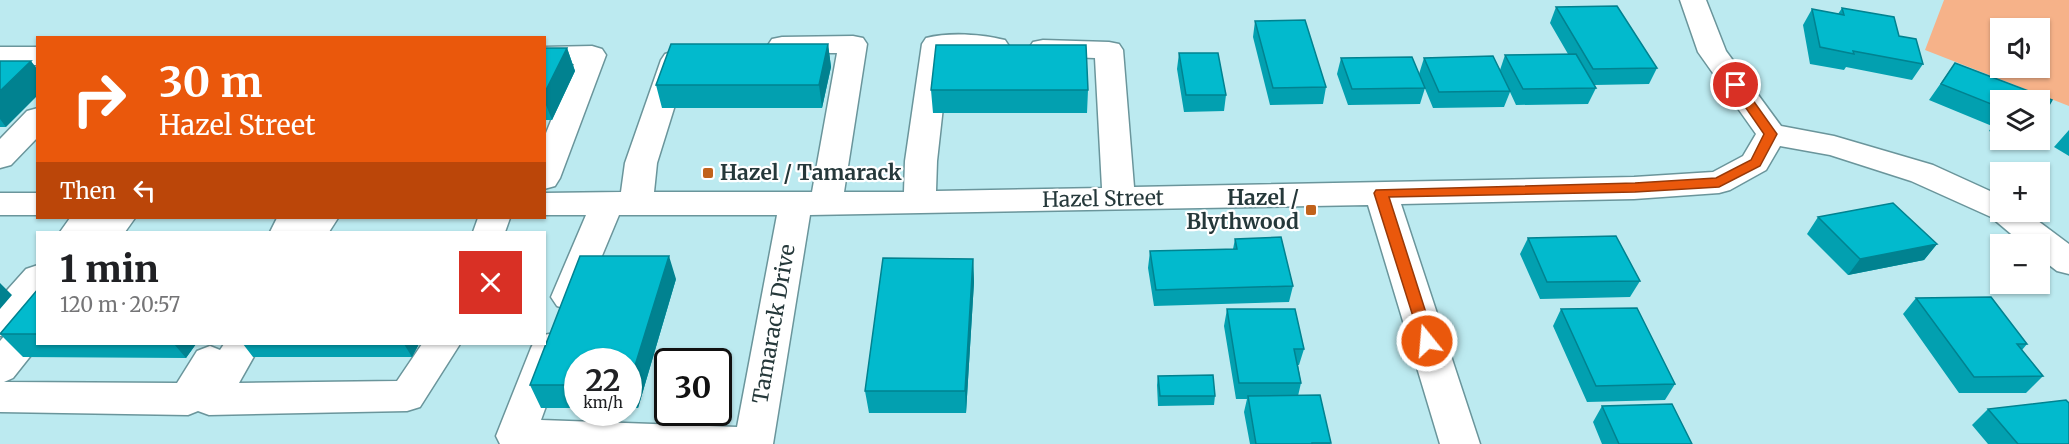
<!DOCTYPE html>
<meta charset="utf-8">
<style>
:root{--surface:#fff;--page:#f2f2f2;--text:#202124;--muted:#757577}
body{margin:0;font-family:Merriweather,serif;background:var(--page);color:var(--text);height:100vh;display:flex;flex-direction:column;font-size:22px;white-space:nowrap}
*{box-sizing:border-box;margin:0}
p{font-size:20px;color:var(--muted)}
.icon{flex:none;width:33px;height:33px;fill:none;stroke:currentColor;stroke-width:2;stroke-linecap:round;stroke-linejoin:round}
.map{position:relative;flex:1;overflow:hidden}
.panel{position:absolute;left:36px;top:231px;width:510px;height:114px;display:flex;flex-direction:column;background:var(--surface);border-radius:0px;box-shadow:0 2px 4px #0004}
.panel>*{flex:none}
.guide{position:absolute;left:36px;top:36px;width:510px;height:183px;border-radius:0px;box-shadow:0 2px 4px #0004;background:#ea580c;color:#fff;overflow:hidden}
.tools{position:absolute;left:1990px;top:18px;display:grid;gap:12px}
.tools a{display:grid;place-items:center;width:60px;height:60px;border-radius:0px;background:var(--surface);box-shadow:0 2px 4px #0004;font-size:30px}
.speed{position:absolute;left:564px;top:348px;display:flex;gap:12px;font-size:30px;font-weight:700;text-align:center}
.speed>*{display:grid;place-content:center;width:78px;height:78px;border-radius:50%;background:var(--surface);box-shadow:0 2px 4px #0004;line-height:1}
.speed small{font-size:15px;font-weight:400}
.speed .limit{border:3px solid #111;border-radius:9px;background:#fff;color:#111}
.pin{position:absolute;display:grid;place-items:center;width:51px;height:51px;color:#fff;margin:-26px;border:3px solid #fff;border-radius:50%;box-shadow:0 2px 6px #0007}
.me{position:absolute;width:66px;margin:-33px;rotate:343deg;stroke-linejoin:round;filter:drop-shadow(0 0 4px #0008)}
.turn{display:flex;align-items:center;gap:21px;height:126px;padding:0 24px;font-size:27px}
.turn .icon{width:78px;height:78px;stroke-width:2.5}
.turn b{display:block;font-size:42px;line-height:51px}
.then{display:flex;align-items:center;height:57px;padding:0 24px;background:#0003;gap:12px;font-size:22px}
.round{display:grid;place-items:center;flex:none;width:63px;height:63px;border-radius:0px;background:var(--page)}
.summary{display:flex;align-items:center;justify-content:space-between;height:102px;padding:0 24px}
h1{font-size:36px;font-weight:800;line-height:45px}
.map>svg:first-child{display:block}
.green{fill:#f6b289;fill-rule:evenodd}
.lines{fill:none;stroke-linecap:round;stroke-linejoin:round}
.minor-casing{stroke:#6a959b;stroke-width:3}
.minor{fill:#fff;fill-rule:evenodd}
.wall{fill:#02a0b0}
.shaded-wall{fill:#018290}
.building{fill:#02bacd;stroke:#018290;stroke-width:1.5}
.route{fill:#ea580c;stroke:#983908;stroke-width:1.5}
.poi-dot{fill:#c1621b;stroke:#fff;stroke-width:2}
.labels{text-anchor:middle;stroke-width:4.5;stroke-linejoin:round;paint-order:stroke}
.poi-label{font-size:21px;font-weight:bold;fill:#25383a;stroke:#fff;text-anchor:start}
.street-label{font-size:21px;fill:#25383a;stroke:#fff}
</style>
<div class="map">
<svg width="2069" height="444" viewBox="0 0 2069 444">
<rect width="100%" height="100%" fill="#bceaf0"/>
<path class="green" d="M1944,0h125v106l-144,-56zM2001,28h39v40h-39z"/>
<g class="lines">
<defs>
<path id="minor" d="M1680,0h26l20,51 55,75 53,10 99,29 68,31v16h25l43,32v30l-12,-3 -17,-13v-14h-17l-32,-27 -80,-36 -81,-26 -50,-9 -14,24 -36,20 -11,3 -85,6 -233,5 79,240h-40l-72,-239 -558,10 -37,229h-273l-4,-8 35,-88 2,-4h11v-9l5,-1 13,4 5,10 -26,72 196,7 40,-212h-158l-38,91 -12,4 -12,-4 -6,-9 35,-82h-42v-22l77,-1 4,-29 36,-103 4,-6 10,-3 10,3 4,6 -32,103 -3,29h158l25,-139h-55l-10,-2 -4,-6 4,-6 10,-2 71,-1 10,2 4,6 -23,148h60l1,-31 17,-117 4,-6c23,-6 56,-4 79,2l4,6 -4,6 -10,2 -46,-1 -12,108 -1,30 166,-3 -7,-130 -52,-2 -10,-2 -4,-6 4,-6 10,-2 66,2 10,2 4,6 11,137 500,-10 79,-5 30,-16 13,-22 -58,-82z
M592,46l10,3 4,6 -46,123 -5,8 -11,3v-51l30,-74 -30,1v-18z
M0,47h38v18h-38z
M38,108v29l-27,28 -11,3v-29l27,-28z
M0,193h38v22h-38z
M70,218h65l-10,14h-65z
M277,218h61l-9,14h-59z
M478,218h32l-5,14h-32z
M38,265v37l-5,6 5,-2v38h2l-27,34 -9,4 173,1 20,-32 13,-5 10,4 4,-6h37l-22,39 158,-2 25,-37h38l-40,63 -13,4 -198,4 -11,-4 -10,4 -188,-3v-71l6,-7 -6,2v-38l26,-29z"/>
</defs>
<use href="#minor" class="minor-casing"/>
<use href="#minor" class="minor"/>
</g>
<path class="wall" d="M1556,7l101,61 -8,16 -55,1 2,3 -8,16 -72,1 -6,-13 -6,15 -71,1 -14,-34 5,-16 76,12 5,-15 63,-1 -18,-31z
M1842,8l57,28 24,28 -11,16 -66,-13 -2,3 -34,-6 -7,-39 9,-16 26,5z
M1255,21l71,66 -3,17 -53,1 -17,-68z
M828,44l3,23 -9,41h-160l-6,-23z
M544,48h23l8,23 -23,49h-8z
M1179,53l47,42 -2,16 -40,1 -7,-43z
M1341,58l84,30 -5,16 -72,1 -11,-31z
M0,61l6,66h-6z
M1955,63l46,37v36l-12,-5 3,-5 -63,-26z
M931,90h157l-1,23h-154z
M2069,130v26l-15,-9z
M2010,140h17l-4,5z
M1818,217l119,27 -13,16 -76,15 -41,-41z
M1528,238l112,43 -10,16 -90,2 -20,-45z
M1235,239l58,47 -4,16 -135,4 -6,-38 2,-17 83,-2z
M973,259l1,23 -8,131h-97l-4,-22z
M676,279l-38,129h-10v-46h-50v46h-37l-11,-23z
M38,289v55h158l-10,14 -163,-1 -23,-23z
M1916,298l111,46 -5,6 21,26 -17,17h-67l-56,-79z
M1227,309l77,40 -5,16h-1l3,18 -3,13 33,47 -1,1h-80l-6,-32 3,-13h-11l-12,-73z
M1561,309l114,75 -10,16 -78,2 -34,-76z
M243,344h176l-7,13h-159z
M1158,376l57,20 -1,9 -56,1 -1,-21z
M1602,406l90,38h-90l-9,-22z
M1988,409l81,35h-81l-16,-19z"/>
<path class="shaded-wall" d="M828,44l3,23 -9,41 -3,-23z
M567,48l8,23 -23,49 -8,-20v-6z
M31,61l7,9v25l-32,32 -6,-8v-28z
M1937,244l-13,16 -76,15 12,-16z
M669,256l7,23 -38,129 -9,-23z
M973,259l1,23 -8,131 -1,-22z
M0,283l12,12 -12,14z
M174,344h22l-10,14z
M404,344h15l-7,13z"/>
<path class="building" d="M1617,6l40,62 -64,1 -37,-62z
M1842,8l52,9 5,19 17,3 7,25 -70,-13 1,3 -34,-7 -8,-38 32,6z
M1305,20l21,67 -53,1 -18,-67z
M671,44h157l-9,41h-163z
M936,45h150l2,45h-157z
M544,48h23l-23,46z
M1179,53h39l8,42h-40z
M1576,54l20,34 -73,1 -18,-34z
M1493,56l17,35 -71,1 -15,-34z
M1412,57l13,31 -73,1 -11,-31z
M0,61h31l-31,30z
M1955,63l97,37 -12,21v-21h-39v8l-60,-24z
M1893,203l44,41 -77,15 -42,-42z
M1616,236l24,45 -93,1 -19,-44z
M1281,237l12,49 -137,4 -6,-39 87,-2 -2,-10z
M580,256h89l-40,129 -1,-23h-50v23h-48z
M883,258l90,1 -8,132h-100z
M38,289v45h-38z
M1991,297l36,47h-10l26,32 -69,1 -58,-79z
M1637,308l38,76 -79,2 -35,-77z
M1227,309h68l9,40h-10l7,34h-62z
M1213,375l2,21h-55l-2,-20z
M1320,395l11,48h-19v1h-56l-8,-48z
M2066,400l3,3v41h-51l-30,-35z
M1672,404l20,40h-73l-17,-38z"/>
<path class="route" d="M1736,81l4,1 37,52 -17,32 -41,21 -84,5 -246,5 46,144 -2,4h-11l-48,-152 2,-3 259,-7 81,-5 35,-18 13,-26 -34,-49z"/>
<g class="poi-dot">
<rect x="702" y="167" width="12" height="12" rx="3"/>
<rect x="1305" y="204" width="12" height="12" rx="3"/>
</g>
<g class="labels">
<g class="poi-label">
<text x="720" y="180">Hazel / Tamarack</text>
<text x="1299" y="205" text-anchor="end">Hazel /<tspan x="1299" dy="24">Blythwood</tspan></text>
</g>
<g class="street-label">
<text transform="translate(1103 199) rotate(-1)" y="7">Hazel Street</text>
<text transform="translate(774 324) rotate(-80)" y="7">Tamarack Drive</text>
</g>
</g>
</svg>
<div class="tools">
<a><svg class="icon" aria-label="sound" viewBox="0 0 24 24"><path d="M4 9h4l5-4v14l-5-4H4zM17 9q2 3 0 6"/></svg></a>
<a><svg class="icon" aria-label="layers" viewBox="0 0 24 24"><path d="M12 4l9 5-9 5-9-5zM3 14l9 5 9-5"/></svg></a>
<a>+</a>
<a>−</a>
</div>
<div class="speed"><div>22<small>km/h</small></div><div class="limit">30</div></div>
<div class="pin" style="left:1736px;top:85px;background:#d93025"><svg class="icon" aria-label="arrive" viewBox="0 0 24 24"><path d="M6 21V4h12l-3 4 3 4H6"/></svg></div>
<svg class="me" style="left:1427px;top:341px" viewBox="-20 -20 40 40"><circle r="17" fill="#ea580c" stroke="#fff" stroke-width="3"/><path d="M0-11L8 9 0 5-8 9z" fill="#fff"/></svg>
<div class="guide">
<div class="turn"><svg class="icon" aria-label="right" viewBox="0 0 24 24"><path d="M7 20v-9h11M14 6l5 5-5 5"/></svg><div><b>30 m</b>Hazel Street</div></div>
<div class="then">Then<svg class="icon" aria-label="left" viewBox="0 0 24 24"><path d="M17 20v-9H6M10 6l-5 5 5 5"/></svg></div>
</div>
<section class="panel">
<div class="summary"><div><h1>1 min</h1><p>120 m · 20:57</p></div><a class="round" style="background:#d93025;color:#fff"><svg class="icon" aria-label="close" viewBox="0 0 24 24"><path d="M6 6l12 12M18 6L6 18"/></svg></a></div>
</section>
</div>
